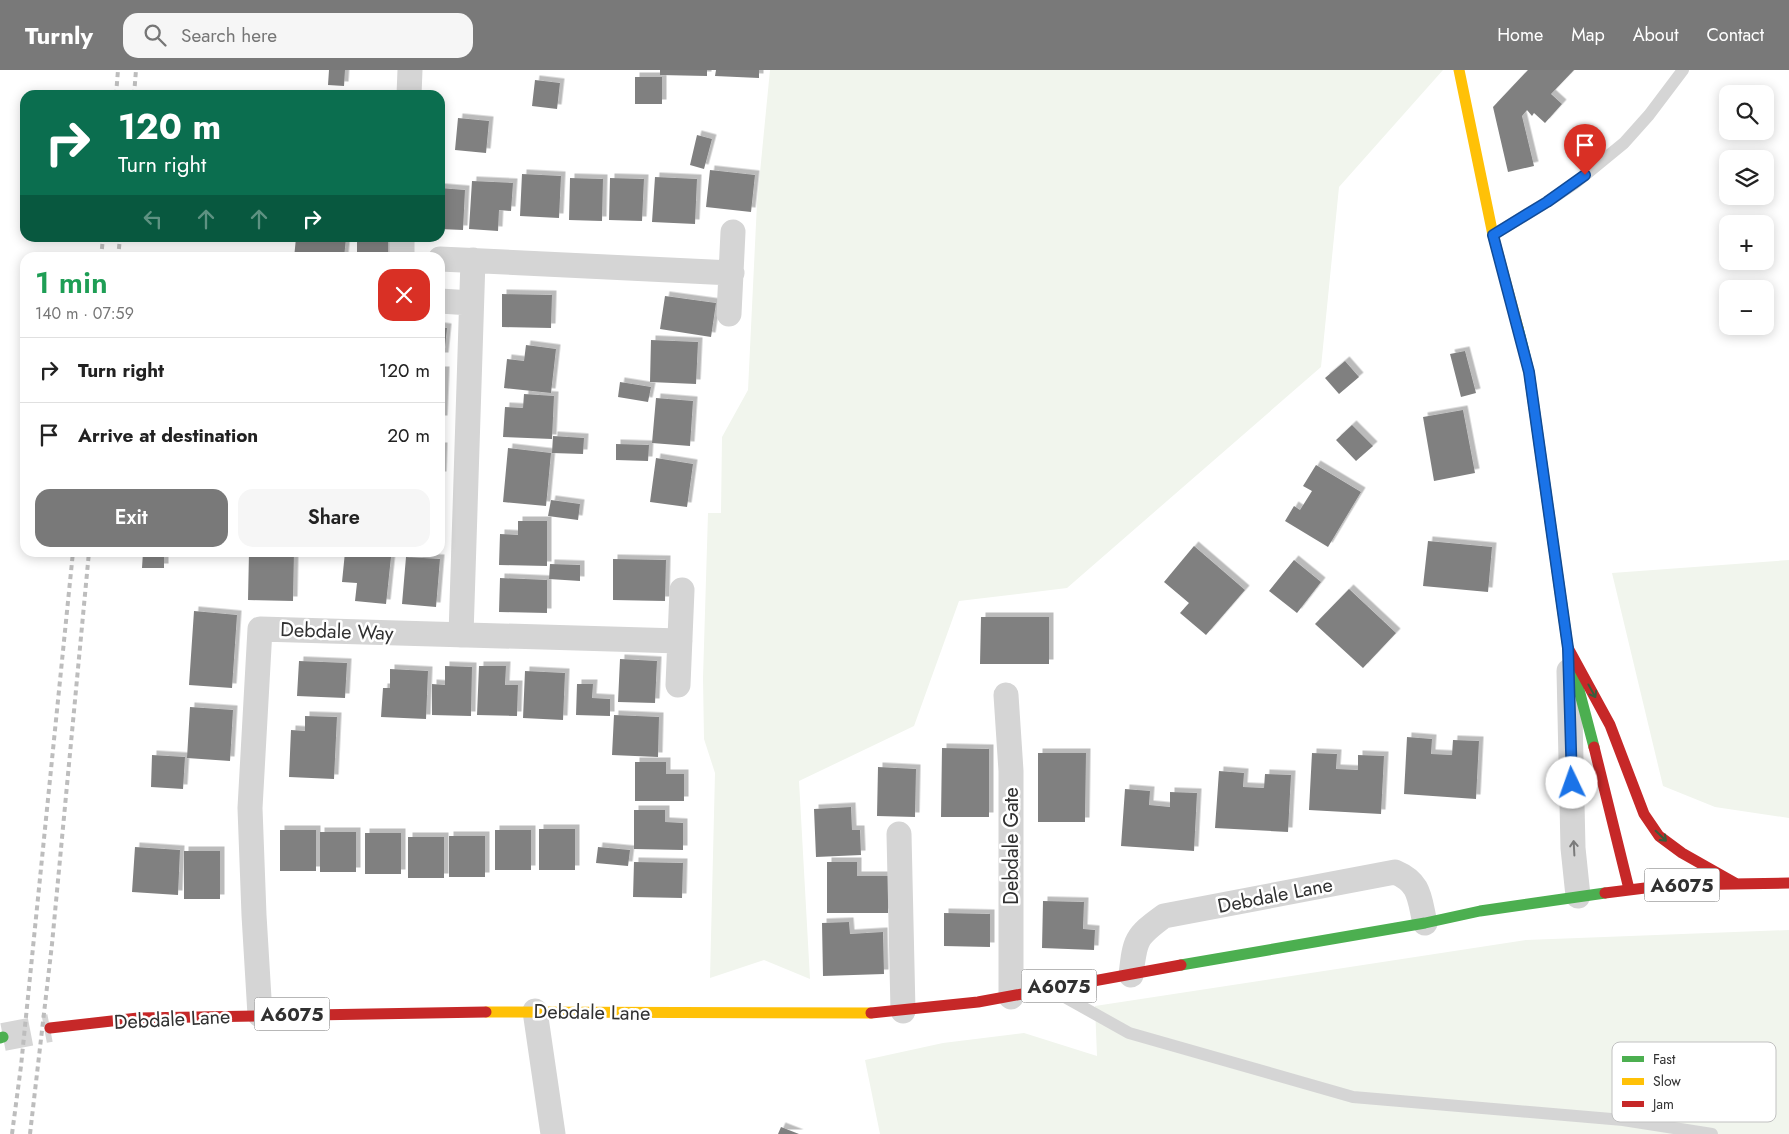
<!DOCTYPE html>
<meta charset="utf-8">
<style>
:root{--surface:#fff;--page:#f6f6f6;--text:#222;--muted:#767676;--line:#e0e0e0;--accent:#797979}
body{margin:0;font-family:Jost,sans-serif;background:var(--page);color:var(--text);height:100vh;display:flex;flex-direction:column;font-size:19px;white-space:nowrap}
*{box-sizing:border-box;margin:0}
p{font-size:16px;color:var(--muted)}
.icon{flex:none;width:28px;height:28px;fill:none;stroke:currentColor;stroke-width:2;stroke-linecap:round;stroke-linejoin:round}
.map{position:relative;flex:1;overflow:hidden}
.side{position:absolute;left:20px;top:182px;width:425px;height:305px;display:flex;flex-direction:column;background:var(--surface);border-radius:15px;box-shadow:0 2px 12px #0003}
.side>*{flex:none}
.hud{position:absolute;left:20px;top:20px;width:425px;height:152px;border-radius:15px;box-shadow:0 2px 12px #0003;background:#0b6e4f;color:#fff;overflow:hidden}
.tools{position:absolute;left:1719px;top:15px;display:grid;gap:10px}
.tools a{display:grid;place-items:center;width:55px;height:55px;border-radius:10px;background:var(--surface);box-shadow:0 2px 12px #0003;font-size:25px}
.pin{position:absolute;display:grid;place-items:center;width:42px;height:42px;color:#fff;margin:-51px -21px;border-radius:50% 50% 50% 0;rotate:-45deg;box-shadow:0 0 5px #0007}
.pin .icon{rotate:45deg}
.me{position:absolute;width:55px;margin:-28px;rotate:357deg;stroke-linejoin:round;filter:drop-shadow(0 0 4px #0008)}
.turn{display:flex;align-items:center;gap:18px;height:105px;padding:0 15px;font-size:22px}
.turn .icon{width:65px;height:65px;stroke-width:2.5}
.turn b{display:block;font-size:35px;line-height:42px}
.lanes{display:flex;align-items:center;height:48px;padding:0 15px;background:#0003;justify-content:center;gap:25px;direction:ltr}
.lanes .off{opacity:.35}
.round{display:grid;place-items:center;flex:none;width:52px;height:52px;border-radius:15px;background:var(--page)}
.head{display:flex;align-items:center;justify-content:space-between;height:85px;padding:0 15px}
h1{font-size:30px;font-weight:600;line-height:38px;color:#1e9e55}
.cta{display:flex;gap:10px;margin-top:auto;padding:10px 15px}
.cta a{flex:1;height:58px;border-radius:15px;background:var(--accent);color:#fff;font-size:20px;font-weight:600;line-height:58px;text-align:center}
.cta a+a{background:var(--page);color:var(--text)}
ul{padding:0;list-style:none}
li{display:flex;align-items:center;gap:15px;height:65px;padding:0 15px;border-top:1px solid var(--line)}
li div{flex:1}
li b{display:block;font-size:19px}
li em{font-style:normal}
header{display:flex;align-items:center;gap:30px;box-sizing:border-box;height:70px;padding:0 25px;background:var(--accent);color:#fff}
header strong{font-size:24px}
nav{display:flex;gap:28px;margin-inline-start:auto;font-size:18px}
.search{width:350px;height:45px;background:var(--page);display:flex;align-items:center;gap:12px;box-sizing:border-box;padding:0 18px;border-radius:15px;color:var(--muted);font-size:19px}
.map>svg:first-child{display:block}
.green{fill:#f1f5ed}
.building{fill:#808080;filter:url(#shadow)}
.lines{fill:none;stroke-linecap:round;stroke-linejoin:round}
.primary-tunnel{stroke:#d6d6d6;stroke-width:28;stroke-dasharray:28 14;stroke-linecap:butt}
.lane{stroke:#d5d5d5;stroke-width:12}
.street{stroke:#d5d5d5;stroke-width:25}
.fast{stroke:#4caf50;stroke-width:11}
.slow{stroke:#ffc107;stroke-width:11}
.jam{stroke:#c62828;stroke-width:11}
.rail{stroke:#bdbdbd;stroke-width:4;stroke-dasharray:5 4;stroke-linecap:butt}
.oneway{stroke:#3a5d3c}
.oneway2{stroke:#7b7b7b}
.route-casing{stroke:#114b97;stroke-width:12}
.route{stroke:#1a73e8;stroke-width:9}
.labels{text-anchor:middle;stroke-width:5;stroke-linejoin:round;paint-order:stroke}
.shield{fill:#fff;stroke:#6f6f6f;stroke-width:1}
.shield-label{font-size:19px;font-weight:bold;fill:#313131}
.street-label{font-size:20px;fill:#313131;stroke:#fff}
.key{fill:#fff;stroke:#c1c1c1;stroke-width:1}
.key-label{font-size:14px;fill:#313131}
</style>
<header>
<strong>Turnly</strong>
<div class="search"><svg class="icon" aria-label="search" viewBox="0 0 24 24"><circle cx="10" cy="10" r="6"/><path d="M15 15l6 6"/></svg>Search here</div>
<nav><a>Home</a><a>Map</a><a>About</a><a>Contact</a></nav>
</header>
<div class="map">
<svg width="1789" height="1064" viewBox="0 0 1789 1064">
<defs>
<filter id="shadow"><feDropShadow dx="4.5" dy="-4.5" stdDeviation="0" flood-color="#0004"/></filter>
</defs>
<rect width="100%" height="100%" fill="#fff"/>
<path class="green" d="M770,0h673l-104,117 -18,180 -254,221 -108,13 -45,125 -115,55 11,198 -46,-19 -54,18 5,-205 -11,-34 -1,-61 5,-165h13l1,-76 26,-47 9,-187z
M1789,490v258l-74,-11 -52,-21 -51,-213z
M1789,860v204h-909l-15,-74 78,-17 81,-10 73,23 -2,-50 431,-66z"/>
<path class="building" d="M329,0h16l-1,16 -16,-1z
M660,0h47v6l-47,-1z
M716,0h43v8l-44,-2z
M1528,0h46l-23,24 11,10 -17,19 -11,-10 -2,3 -5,-6 -5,6 12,50 -26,6 -15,-65z
M635,7h27v27h-27z
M535,10l25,3 -3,26 -25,-3z
M458,48l31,3 -3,32 -31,-3z
M697,65l15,4 -8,30 -14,-4z
M710,100l45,5 -4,37 -45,-5z
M522,104l39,2 -2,42 -39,-2z
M655,107l42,2 -2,45 -43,-2z
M570,108l33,1 -1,42 -33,-1z
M610,108l34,1 -2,42 -33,-1z
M472,111l41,2 -2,28 -12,-1 -1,21 -29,-2z
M440,118l25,2 -2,40 -23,-1z
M296,168h50l-2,20h-50z
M357,169h31v19h-31z
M502,224l50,1 -1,33 -49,-1z
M665,226l51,7 -5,34 -51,-8z
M440,257l7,1 -3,29h-4z
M651,270l47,2 -2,42 -46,-2z
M526,275l30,4 -5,44 -47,-5 3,-29 17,2z
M1465,281l11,42 -15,4 -11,-43z
M1345,291l14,16 -20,17 -14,-16z
M440,301h5l-2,49h-3z
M620,312l31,5 -3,15 -30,-5z
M524,324l30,2 -2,43 -49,-2 2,-30 18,1z
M656,328l37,3 -3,45 -38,-3z
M1463,340l12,63 -41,8 -11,-64z
M1352,355l21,21 -17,15 -20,-21z
M553,366l31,2 -1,16 -31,-1z
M616,374l33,1 -1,16 -32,-1z
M440,377h3l-1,29h-2z
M508,378l43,5 -5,53 -43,-4z
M656,388l37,6 -6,43 -37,-5z
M1316,395l45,27 -33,55 -43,-26 9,-15 6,4 12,-19 -9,-5z
M551,430l29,4 -2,16 -30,-4z
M518,451h29v45l-48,-1 1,-31 18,1z
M1428,471l64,6 -4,45 -65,-6z
M1194,476l51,44 -39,45 -26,-22 9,-10 -25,-21z
M143,482h21v16h-22z
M249,482h45l-1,49 -45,-1z
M345,482l46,5 -5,47 -31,-3 2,-18 -15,-1z
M406,487l34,2 -4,48 -34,-3z
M613,489l53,1 -1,41 -52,-1z
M1294,490l27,22 -24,31 -28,-22z
M550,494l30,1v16l-31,-2z
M500,508l47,2v33l-48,-1z
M1349,519l47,44 -33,35 -48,-44z
M194,541l43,4 -5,73 -43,-3z
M981,547h68v47h-69z
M620,589l37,2 -2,42 -37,-1z
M299,591l48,2 -2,35 -48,-2z
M445,596l27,1 -1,49 -39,-1v-31l13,1z
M479,596h27l-1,19h13l-1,31 -40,-1z
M390,599l38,2 -2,48 -45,-2 2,-29h7z
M525,601l40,2 -2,47 -40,-2z
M577,614h16l-1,14 18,1v17l-34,-1z
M190,637l43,3 -3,51 -43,-3z
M614,645l45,2 -1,40 -46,-2z
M305,646l32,1 -3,62 -45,-2 2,-47 14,1z
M1407,667l25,2 -1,15 21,1 1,-15 26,1 -3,58 -72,-5z
M942,678l47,1v68h-48z
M1038,683h48l-1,69h-47z
M1312,683l25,1 -1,15 22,1v-15l26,1 -3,58 -72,-4z
M152,685l33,2 -2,32 -32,-2z
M635,692h31v12h18v27h-49z
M878,697l38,2 -1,48 -38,-1z
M1219,701l25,2 -1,14 21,1 1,-14 26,1 -3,57 -73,-4z
M1125,719l25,2 -1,14 21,2v-15l27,1 -3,58 -73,-5z
M851,737l1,23h8l1,25 -45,2 -2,-48z
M634,740h31v12l18,1v27l-49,-1z
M539,759h36v41h-36z
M280,760h36v41h-36z
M495,760h36v40h-36z
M320,762h36v40h-36z
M365,763h36v41h-36z
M449,766h36v41h-36z
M408,767h36v41h-36z
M135,777l45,3 -2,45 -46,-3z
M598,777l32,3 -2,16 -32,-3z
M184,781h36v48h-36z
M634,792l49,1 -1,35 -49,-1z
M827,792h30v14h31v37h-61z
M1043,831l41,1 -1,27 12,1 -1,20 -52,-2z
M944,843l46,1v33l-46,-1z
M849,852l1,12 33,-2 1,42 -61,2 -1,-53z
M781,1057l18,7h-21z"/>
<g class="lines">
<path class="primary-tunnel" d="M3,967l47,-9"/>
<path class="lane" d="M1493,165l54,-33 27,-18 50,-41 25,-28 34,-45
M1054,921l75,42 224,64 270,23 89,14"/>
<path class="street" d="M409,25l1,-25
M402,188v-20
M440,189l292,14
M440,231l31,2
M729,244l4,-82
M461,565l12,-375
M1569,601l4,177 5,48
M678,615l4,-95
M1006,625l5,76v226
M899,764l4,177
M1131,905c4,-35 4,-38 33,-59l231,-44c26,11 24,26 30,51
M535,941l18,123
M260,945l-6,-100 -4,-107 10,-179 420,12"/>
<path class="fast" d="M1518,258l11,44 39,276 26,99
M1181,895l244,-42 55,-12 125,-18
M0,968l3,-1"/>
<path class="slow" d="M1459,0l34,165 25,93
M486,942l385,1"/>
<path class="jam" d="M1568,578l42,77 34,89 15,22 23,17 53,30
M1594,677l35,142
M1605,823l64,-8 120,-2
M871,943l107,-11 203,-37
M50,958l88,-10 348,-6"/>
<path class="rail" d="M116,25l2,-25
M134,25l2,-25
M101,188l2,-20
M118,188l2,-20
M12,1064l9,-68 52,-514
M30,1064l22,-190 37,-392"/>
</g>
<defs><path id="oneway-shaft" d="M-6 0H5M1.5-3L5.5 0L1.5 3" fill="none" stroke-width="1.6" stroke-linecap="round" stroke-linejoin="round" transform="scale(1.25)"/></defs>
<g class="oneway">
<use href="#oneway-shaft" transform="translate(1592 621) rotate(61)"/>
<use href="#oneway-shaft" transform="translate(1661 766) rotate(44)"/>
</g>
<use class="oneway2" href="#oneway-shaft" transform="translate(1574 778) rotate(-93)"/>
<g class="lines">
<defs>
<path id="route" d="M1572,713l-4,-135 -28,-198 -11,-78 -36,-137 54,-33 38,-27"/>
</defs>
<use href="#route" class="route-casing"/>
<use href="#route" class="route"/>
</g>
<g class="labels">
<g class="shield">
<rect x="1644.5" y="798.5" width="75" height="33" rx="4"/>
<rect x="1021.5" y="899.5" width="75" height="33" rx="4"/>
<rect x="254.5" y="927.5" width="75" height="33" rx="4"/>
</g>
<g class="shield-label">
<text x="1682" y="822">A6075</text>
<text x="1059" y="923">A6075</text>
<text x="292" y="951">A6075</text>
</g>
<g class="street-label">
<text transform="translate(337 561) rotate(2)" y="7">Debdale Way</text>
<text transform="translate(1011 776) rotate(-90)" y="7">Debdale Gate</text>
<text transform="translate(1275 825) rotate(-11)" y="7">Debdale Lane</text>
<text transform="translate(592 942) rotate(1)" y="7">Debdale Lane</text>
<text transform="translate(172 949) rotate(-3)" y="7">Debdale Lane</text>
</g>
</g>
<rect x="1612" y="972" width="164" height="80" rx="8" class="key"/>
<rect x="1622" y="986" width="22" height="6" fill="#4caf50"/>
<rect x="1622" y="1008" width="22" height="7" fill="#ffc107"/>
<rect x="1622" y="1031" width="22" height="6" fill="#c62828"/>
<g class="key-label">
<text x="1653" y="994">Fast</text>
<text x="1653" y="1016">Slow</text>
<text x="1653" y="1039">Jam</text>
</g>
</svg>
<div class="tools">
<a><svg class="icon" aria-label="search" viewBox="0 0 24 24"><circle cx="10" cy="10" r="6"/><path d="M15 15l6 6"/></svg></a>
<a><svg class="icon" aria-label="layers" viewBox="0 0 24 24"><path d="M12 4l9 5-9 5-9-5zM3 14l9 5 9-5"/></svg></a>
<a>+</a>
<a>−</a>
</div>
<div class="pin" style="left:1585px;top:105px;background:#d93025"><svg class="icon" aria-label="arrive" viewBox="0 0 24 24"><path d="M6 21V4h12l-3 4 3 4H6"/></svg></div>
<svg class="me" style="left:1572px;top:713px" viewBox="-20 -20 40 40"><circle r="19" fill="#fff"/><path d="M0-13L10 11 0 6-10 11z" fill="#1a73e8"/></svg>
<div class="hud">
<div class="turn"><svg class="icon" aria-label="right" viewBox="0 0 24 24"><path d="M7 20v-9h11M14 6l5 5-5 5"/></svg><div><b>120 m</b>Turn right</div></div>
<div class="lanes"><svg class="icon off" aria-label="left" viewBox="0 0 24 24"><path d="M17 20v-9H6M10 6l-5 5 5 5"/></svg><svg class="icon off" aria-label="ahead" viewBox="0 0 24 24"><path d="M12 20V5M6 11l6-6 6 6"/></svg><svg class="icon off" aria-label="ahead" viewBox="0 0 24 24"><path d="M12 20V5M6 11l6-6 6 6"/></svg><svg class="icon" aria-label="right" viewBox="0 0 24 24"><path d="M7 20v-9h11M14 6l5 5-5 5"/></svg></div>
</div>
<section class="side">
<div class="head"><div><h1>1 min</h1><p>140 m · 07:59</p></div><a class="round" style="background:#d93025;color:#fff"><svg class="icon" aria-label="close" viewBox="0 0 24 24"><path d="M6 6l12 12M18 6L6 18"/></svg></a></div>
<ul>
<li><svg class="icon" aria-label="right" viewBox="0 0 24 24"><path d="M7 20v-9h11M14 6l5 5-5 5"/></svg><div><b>Turn right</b></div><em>120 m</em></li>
<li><svg class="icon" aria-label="arrive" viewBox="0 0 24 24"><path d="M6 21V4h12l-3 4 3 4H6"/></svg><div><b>Arrive at destination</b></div><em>20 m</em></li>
</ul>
<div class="cta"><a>Exit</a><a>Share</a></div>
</section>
</div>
